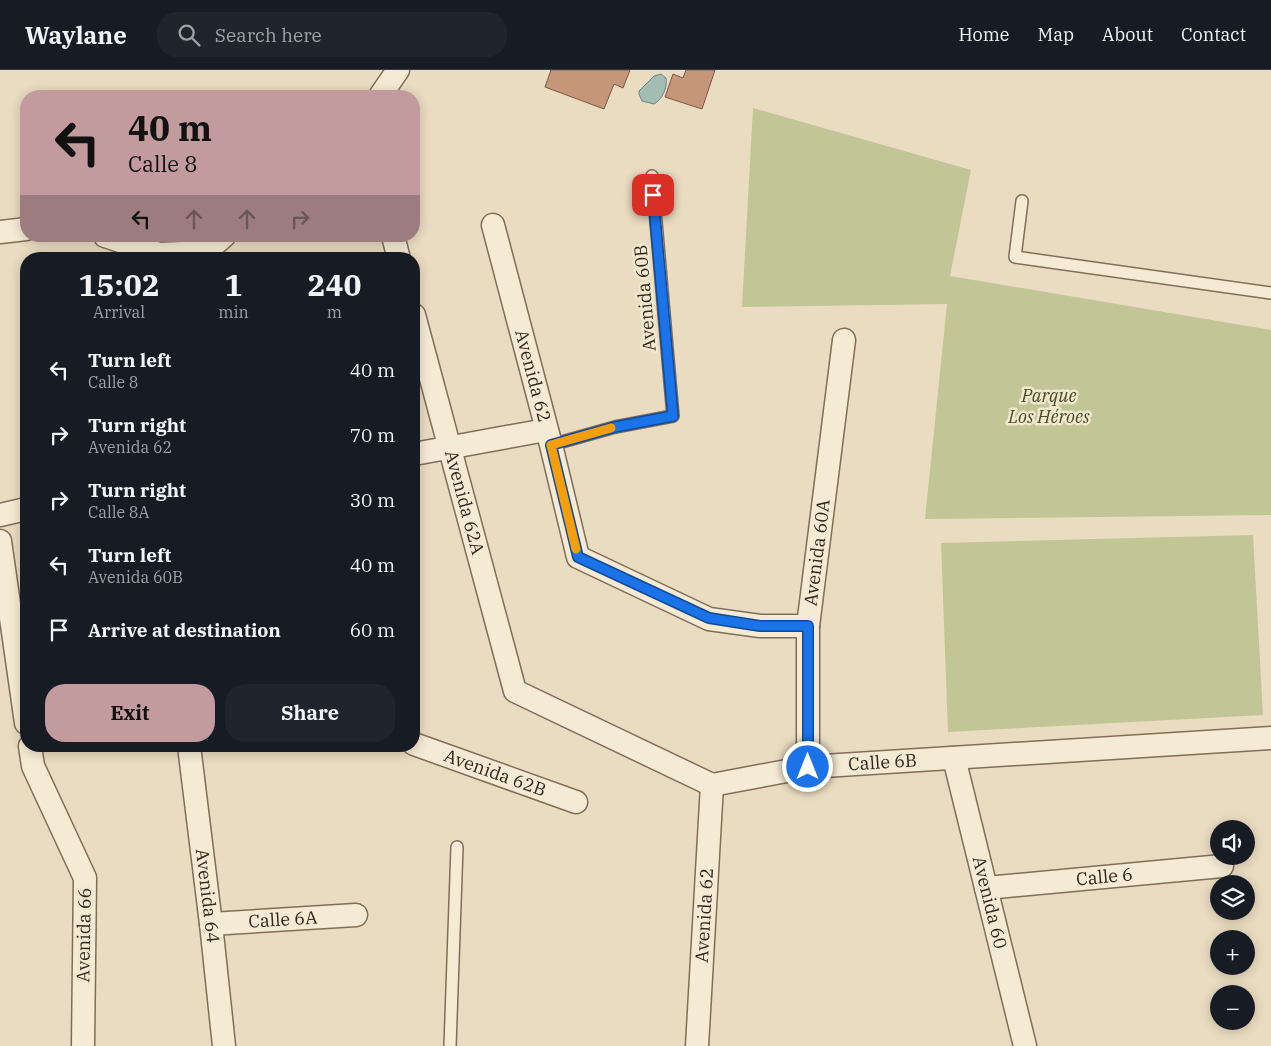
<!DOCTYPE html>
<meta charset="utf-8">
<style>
:root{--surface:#171b24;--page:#20242c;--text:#f1f3f6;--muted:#9ea1a6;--line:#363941;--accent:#c39b9e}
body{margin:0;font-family:"IBM Plex Serif",serif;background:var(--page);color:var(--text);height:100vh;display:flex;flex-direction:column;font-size:19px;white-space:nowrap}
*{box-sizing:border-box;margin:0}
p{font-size:16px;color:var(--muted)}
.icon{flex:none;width:28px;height:28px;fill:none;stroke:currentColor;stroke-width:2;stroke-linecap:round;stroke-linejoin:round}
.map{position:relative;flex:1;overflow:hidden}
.panel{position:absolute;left:20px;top:182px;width:400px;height:500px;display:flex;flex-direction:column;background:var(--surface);border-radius:20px;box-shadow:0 2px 12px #0003}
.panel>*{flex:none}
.hud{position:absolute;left:20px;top:20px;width:400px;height:152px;border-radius:20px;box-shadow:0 2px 12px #0003;background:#c39b9e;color:#111;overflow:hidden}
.tools{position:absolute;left:1210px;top:750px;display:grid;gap:10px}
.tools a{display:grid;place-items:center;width:45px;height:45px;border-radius:50%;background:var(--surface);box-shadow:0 2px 12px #0003;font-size:25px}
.pin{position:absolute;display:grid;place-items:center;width:42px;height:42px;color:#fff;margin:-21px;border-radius:10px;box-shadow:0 2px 8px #0006}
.me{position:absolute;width:55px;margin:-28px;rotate:0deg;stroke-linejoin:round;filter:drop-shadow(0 0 4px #0008)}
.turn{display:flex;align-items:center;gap:18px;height:105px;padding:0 25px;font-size:22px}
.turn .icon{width:65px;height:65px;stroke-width:2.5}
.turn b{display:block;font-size:35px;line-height:42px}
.lanes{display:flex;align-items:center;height:48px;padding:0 25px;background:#0003;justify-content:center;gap:25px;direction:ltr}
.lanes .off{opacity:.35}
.eta{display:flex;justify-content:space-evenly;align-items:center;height:85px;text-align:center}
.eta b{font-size:30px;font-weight:800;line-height:35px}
.cta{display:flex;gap:10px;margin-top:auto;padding:10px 25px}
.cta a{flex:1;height:58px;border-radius:20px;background:var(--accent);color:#111;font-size:20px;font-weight:800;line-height:58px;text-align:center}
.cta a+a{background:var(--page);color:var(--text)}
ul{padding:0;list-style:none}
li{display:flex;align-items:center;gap:15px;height:65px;padding:0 25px}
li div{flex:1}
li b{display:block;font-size:19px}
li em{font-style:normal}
header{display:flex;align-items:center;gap:30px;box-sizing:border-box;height:70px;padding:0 25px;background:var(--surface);border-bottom:1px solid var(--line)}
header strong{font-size:24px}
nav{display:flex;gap:28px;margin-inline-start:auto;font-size:18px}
.search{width:350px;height:45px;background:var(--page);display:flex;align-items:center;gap:12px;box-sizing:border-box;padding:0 18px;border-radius:20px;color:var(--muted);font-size:19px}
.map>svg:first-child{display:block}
.green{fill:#c2c696}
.water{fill:#a3bcb4;stroke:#6b8980}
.building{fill:#c59679;stroke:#7e5842}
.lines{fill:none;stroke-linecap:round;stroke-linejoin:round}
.service-casing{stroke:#816d5a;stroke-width:14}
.minor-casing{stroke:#816d5a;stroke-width:25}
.service{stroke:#f5ead3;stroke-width:11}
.minor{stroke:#f5ead3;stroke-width:22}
.route-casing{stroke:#114b97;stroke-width:12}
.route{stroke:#1a73e8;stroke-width:9}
.slow{stroke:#f59e0b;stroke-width:9}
.labels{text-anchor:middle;stroke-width:5;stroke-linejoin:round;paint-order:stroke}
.street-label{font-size:18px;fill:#32261d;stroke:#f2e7cf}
.park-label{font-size:18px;font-style:italic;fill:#444d25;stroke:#f2e7cf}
</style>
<header>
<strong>Waylane</strong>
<div class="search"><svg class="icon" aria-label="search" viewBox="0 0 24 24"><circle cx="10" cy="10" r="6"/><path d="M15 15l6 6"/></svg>Search here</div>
<nav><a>Home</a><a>Map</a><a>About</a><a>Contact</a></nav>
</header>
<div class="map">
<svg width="1271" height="976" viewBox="0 0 1271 976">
<rect width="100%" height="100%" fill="#eadcc1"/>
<path class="green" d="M753,38l218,62 -21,106 321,54v185l-346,4 22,-215 -205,3z
M1253,465l10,180 -315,17 -7,-189z"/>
<path class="water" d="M661,4l5,4c2,9 -4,22 -12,26l-12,-3 -3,-7v-3l15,-15z"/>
<path class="building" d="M551,0h79l-7,18 -9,-4 -10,25 -59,-22z
M686,0h29l-13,39 -37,-12 8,-23 10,4z"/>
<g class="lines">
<defs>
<path id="service" d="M1022,131l-7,56 256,36
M551,375l64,-18 58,-11 -21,-240
M450,976l7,-199"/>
<g id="minor">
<path d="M380,26l18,-26"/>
<path id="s1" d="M493,155l58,220 27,112 131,62 51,7h48"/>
<path d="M0,162l26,-3"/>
<path d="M105,166l54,18 47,-2 18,-16"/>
<path d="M393,166l6,23"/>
<path id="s2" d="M414,245l101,376 197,94 96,-18 463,-29"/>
<path d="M414,384l132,-24"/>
<path d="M0,445l26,-6"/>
<path d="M0,471l26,182"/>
<path id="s3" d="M414,674l162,58"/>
<path d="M30,676l3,20 52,112 -2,168"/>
<path id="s4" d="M189,676l22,178 13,122"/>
<path id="s5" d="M954,688l71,288"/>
<path id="s6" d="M808,697v-141l36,-286"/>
<path id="s7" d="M986,818l236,-22"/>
<path id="s8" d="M211,854l145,-9"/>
<path id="s9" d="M697,976l15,-261"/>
</g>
</defs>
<use href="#service" class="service-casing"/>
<use href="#minor" class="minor-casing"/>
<use href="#service" class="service"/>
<use href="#minor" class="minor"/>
</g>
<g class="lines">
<defs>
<path id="route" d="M653,125l20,221 -58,11 -64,18 27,112 131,61 51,8h48v141"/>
</defs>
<use href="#route" class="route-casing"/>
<use href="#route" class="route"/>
<path class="slow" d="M576,479l-25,-104 60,-17"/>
</g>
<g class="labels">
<g class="street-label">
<text transform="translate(645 228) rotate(-95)" y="6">Avenida 60B</text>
<text dy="6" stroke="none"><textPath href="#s1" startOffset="156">Avenida 62</textPath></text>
<text dy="6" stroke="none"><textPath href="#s2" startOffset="194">Avenida 62A</textPath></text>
<text dy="6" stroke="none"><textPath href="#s6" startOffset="215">Avenida 60A</textPath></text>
<text dy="6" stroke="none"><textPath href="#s2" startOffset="780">Calle 6B</textPath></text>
<text dy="6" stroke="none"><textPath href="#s3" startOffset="86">Avenida 62B</textPath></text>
<text dy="6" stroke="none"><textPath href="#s7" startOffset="119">Calle 6</textPath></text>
<text dy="6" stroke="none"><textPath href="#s4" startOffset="151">Avenida 64</textPath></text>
<text dy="6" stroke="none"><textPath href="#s5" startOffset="149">Avenida 60</textPath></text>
<text dy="6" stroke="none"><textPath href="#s9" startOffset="131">Avenida 62</textPath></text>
<text dy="6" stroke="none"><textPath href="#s8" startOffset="72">Calle 6A</textPath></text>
<text transform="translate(84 865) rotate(-89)" y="6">Avenida 66</text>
</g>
<g class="park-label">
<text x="1049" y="332">Parque<tspan x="1049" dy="21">Los Héroes</tspan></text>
</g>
</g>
</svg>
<div class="tools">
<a><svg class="icon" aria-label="sound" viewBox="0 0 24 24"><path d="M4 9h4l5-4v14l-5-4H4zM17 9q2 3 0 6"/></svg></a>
<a><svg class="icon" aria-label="layers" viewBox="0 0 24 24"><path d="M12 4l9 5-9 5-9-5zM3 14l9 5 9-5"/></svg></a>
<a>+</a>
<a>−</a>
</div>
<div class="pin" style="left:653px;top:125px;background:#d93025"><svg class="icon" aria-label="arrive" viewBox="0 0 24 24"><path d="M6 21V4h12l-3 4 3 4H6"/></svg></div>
<svg class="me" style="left:808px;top:697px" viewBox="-20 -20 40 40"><circle r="17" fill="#1a73e8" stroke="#fff" stroke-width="3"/><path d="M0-11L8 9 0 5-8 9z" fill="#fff"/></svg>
<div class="hud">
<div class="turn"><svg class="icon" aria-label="left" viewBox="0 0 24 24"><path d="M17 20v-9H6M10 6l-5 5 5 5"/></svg><div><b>40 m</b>Calle 8</div></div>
<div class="lanes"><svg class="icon" aria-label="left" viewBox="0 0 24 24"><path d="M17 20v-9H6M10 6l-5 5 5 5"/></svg><svg class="icon off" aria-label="ahead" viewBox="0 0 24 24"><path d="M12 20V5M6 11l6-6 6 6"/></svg><svg class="icon off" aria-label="ahead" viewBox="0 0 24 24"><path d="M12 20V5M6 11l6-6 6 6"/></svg><svg class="icon off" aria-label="right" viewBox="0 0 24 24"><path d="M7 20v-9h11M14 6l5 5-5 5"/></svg></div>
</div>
<section class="panel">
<div class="eta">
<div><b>15:02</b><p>Arrival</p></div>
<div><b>1</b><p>min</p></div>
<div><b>240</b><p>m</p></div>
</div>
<ul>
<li><svg class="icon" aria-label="left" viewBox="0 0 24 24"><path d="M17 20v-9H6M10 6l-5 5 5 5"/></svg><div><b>Turn left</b><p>Calle 8</p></div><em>40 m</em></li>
<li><svg class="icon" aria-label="right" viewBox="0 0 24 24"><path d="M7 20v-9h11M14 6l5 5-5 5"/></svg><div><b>Turn right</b><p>Avenida 62</p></div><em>70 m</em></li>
<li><svg class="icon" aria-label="right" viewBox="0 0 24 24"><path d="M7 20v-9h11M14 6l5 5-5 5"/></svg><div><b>Turn right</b><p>Calle 8A</p></div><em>30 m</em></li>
<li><svg class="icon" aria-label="left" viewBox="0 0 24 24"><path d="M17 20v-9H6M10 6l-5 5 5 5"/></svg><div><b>Turn left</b><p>Avenida 60B</p></div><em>40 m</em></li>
<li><svg class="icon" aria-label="arrive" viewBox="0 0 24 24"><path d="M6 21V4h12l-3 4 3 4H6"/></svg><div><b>Arrive at destination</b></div><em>60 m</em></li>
</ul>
<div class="cta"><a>Exit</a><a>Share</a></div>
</section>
</div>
